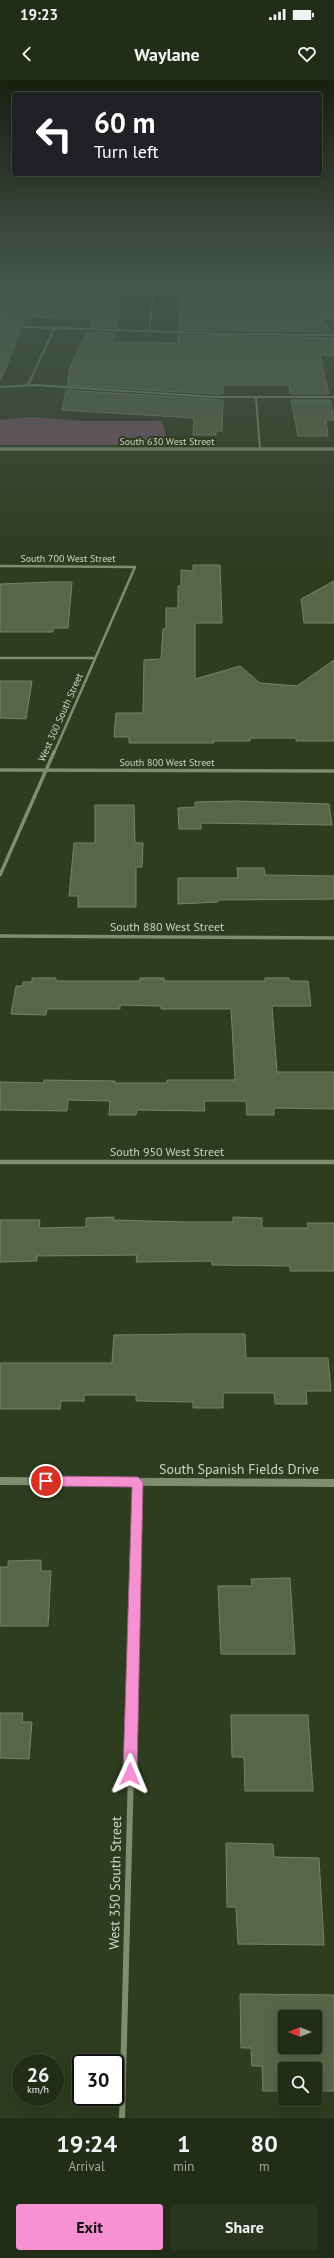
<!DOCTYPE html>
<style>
:root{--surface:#222d17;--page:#2a3520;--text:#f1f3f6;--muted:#a2a8a1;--line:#3f4936;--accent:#f590d1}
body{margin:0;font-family:"PT Sans",sans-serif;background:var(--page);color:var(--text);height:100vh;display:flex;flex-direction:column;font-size:15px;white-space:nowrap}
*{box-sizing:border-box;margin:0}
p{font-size:13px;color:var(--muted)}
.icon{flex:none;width:22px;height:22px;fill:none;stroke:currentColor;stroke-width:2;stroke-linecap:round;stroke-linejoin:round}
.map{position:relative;height:2038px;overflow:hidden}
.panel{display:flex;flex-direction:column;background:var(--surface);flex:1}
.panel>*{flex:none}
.top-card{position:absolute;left:12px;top:12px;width:310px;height:84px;border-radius:4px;box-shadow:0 4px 16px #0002,0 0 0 1px var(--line);background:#202124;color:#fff;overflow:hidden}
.needle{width:26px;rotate:270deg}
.tools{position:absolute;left:278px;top:1930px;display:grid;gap:8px}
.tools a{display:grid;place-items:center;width:44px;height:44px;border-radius:4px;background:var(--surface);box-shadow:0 4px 16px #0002,0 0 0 1px var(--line);font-size:20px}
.speed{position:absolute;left:12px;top:1974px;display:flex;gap:8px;font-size:20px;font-weight:700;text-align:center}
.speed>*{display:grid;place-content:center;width:52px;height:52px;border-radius:50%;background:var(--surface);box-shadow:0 4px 16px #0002,0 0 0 1px var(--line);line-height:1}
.speed small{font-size:10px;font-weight:400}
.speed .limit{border:2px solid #111;border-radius:6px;background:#fff;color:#111}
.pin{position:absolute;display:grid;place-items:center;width:34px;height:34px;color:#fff;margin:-17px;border:2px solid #fff;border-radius:50%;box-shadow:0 1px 4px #0007}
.me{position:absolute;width:44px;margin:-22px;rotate:1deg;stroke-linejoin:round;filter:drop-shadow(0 0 3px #0008)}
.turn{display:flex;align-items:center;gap:14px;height:84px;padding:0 16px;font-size:18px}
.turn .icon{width:52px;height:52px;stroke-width:2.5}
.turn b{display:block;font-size:28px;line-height:34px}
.eta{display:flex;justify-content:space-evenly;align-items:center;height:68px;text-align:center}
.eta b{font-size:24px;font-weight:800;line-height:28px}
.button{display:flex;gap:8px;margin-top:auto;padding:8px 16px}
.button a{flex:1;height:46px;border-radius:4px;background:var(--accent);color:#111;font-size:16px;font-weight:800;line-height:46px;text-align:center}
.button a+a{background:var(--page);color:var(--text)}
.status{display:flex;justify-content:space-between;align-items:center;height:28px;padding:0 20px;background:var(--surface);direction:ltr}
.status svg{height:11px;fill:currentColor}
header{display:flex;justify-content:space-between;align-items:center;height:52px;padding:0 16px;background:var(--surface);font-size:18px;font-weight:800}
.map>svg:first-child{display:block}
.green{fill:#715265}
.building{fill:#576648;stroke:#758566;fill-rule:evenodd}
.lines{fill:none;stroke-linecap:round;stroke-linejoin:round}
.minor-far4{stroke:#7d8f6c;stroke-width:2}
.minor-far3{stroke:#7d8f6c;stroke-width:2.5}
.minor-far2{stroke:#7d8f6c;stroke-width:3.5}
.minor-far1{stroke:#7d8f6c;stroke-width:4.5}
.minor{stroke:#7d8f6c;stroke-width:6}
.tertiary-far1{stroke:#7d8f6c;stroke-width:3.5}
.tertiary{stroke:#7d8f6c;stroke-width:8}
.route{fill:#f590d1;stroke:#9f5e88}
.labels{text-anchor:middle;stroke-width:4;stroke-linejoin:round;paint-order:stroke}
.far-street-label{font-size:10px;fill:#ccd5c4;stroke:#2e3c1f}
.street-label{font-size:12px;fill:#ccd5c4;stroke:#2e3c1f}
.near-street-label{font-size:14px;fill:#ccd5c4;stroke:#2e3c1f}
</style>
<div class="status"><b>19:23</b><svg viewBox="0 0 49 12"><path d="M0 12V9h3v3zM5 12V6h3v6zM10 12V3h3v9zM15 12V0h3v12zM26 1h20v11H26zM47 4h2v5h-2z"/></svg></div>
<header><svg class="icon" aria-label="back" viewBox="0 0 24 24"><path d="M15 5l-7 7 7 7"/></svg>Waylane<svg class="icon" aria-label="heart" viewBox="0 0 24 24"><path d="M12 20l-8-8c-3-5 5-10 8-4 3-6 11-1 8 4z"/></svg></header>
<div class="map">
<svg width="334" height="2038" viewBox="0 0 334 2038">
<rect width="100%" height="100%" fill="#2e3c1f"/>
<path class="green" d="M32,337l50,4h80l7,24h-169v-25z"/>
<path class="building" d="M48,206h76l-8,42 -27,-1 4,-8 -67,-2 -3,7h-23v-25z
M182,207h149l3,1v31l-13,1 11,12 -153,-2z
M0,248l21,1 -20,51h-1z
M87,252l28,1 -2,9 65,1v-8l156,3v18l-14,-1 9,39h-39l-1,-9h-66v9h-8l-148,-9 4,-20z
M66,310l157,10 -1,31h-6v4h-23l1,-17 -132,-8z
M291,320h39l4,20h-8l2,16h-30z
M193,485h27l2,58h-27v56l45,-13 20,17 37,3 37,-26v81h-38v-3h-46v3h-37l1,2h-85v-6h-15l2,-24h27l1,-53 17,-1 2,-30h3v-21h12v-22h3v-16l12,1z
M334,501v42h-30l-3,-24z
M51,502h21l-4,46h-15v4h-53v-48z
M0,601h32l-6,38 -26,-1z
M235,721l94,3 3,21 -131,-2v6h-22l-1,-21 17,-1v-5z
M95,725h39l1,38h8l-1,24h-6v40h-58v-11h-9l5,-53h21z
M237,788h27l1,7 69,1v23l-116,1v2l-40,2v-26h60z
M32,898h24v3h84v-3h24v3h101v-3h24l1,3h18l3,25h-39l5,66h57v37l-60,-1v7h-27l-1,-14h-42l1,10 -68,-1 -1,5h-27l1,-14 -42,-1 -1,11 -67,-1v-28l44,1v-3l71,1v2h52v-3h68l-4,-71h-70v-3l-41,-1v4h-73l-1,6 -35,-1 5,-28h7v-4h9z
M114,1137l-1,3 75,2h45v-5l29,1v10h46l-1,-5h27v48h-44v-5l-78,-1v-4l-76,1 1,-7 -100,1v5l-37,1v-42h40l-1,8 47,-1v-9z
M191,1254h54l1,24h82l3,33h-25l1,13h-32l-1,-11h-51v15h-30v-6l-57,-1v-6h-52v6h-23l-1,8h-60v-46h112l2,-28z
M41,1480v11h10l-3,55h-48v-59h8v-6z
M290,1498l5,76h-74l-3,-68h34l-1,-7z
M0,1633h23l-1,9h10l-3,37 -29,-1z
M231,1635h77l5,76h-68l-1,-34h-12z
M226,1763l47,1 1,13 45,1 5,87 -86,-1 -2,-37h-9z
M240,1914l94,1v96h-19v-22h-30v22h-22l-1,-25h-10l-1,-18h-10zM285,1937h30v30h-30z"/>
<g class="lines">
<path class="minor-far4" d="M0,246l227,8 107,1
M149,251l5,-45
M28,305l27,-58
M0,307l35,-2 180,12h119
M256,318l4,51"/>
<path class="minor-far3" d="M0,486l135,1 -81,186
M0,578h95"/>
<path class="minor-far2" d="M0,690l334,1
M0,795l54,-123
M0,856l334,2"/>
<path class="minor-far1" d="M0,1082h334
M137,1460l1,-58"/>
<path class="minor" d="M122,2038l15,-579"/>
<path class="tertiary-far1" d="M0,369h334"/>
<path class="tertiary" d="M0,1401l334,2"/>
</g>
<linearGradient id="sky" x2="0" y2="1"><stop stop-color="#192111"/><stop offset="0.42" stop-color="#46564d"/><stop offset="1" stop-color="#46564d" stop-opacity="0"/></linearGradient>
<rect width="334" height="491" fill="url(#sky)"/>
<path class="route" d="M46,1396l92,1 5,5 -6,292 -2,5 -5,2 -5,-2 -2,-5 9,-287 -86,-1 -6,-5z"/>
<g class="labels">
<g class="far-street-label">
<text x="167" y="365">South 630 West Street</text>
<text x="68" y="482">South 700 West Street</text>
<text transform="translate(60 637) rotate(-66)" y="4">West 300 South Street</text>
<text x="167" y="686">South 800 West Street</text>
</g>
<g class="street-label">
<text x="167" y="851">South 880 West Street</text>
<text x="167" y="1076">South 950 West Street</text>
</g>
<g class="near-street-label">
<text x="239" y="1394">South Spanish Fields Drive</text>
<text transform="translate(115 1803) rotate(-89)" y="5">West 350 South Street</text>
</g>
</g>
</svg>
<div class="tools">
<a><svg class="needle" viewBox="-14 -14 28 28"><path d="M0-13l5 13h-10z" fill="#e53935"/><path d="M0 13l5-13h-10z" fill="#a2a8a1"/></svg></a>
<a><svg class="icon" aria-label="search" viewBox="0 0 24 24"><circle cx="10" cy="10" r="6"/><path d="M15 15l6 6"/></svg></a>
</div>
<div class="speed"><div>26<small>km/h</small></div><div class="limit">30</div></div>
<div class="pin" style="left:46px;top:1401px;background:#d93025"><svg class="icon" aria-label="arrive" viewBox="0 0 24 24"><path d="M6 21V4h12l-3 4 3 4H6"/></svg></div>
<svg class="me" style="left:130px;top:1694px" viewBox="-20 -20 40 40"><path d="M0-17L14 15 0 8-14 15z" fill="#f590d1" stroke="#fff" stroke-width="4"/></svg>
<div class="top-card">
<div class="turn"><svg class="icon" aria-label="left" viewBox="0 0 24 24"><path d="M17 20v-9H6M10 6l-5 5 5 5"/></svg><div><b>60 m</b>Turn left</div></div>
</div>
</div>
<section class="panel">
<div class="eta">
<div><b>19:24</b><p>Arrival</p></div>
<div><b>1</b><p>min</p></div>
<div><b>80</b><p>m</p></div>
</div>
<div class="button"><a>Exit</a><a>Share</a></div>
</section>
